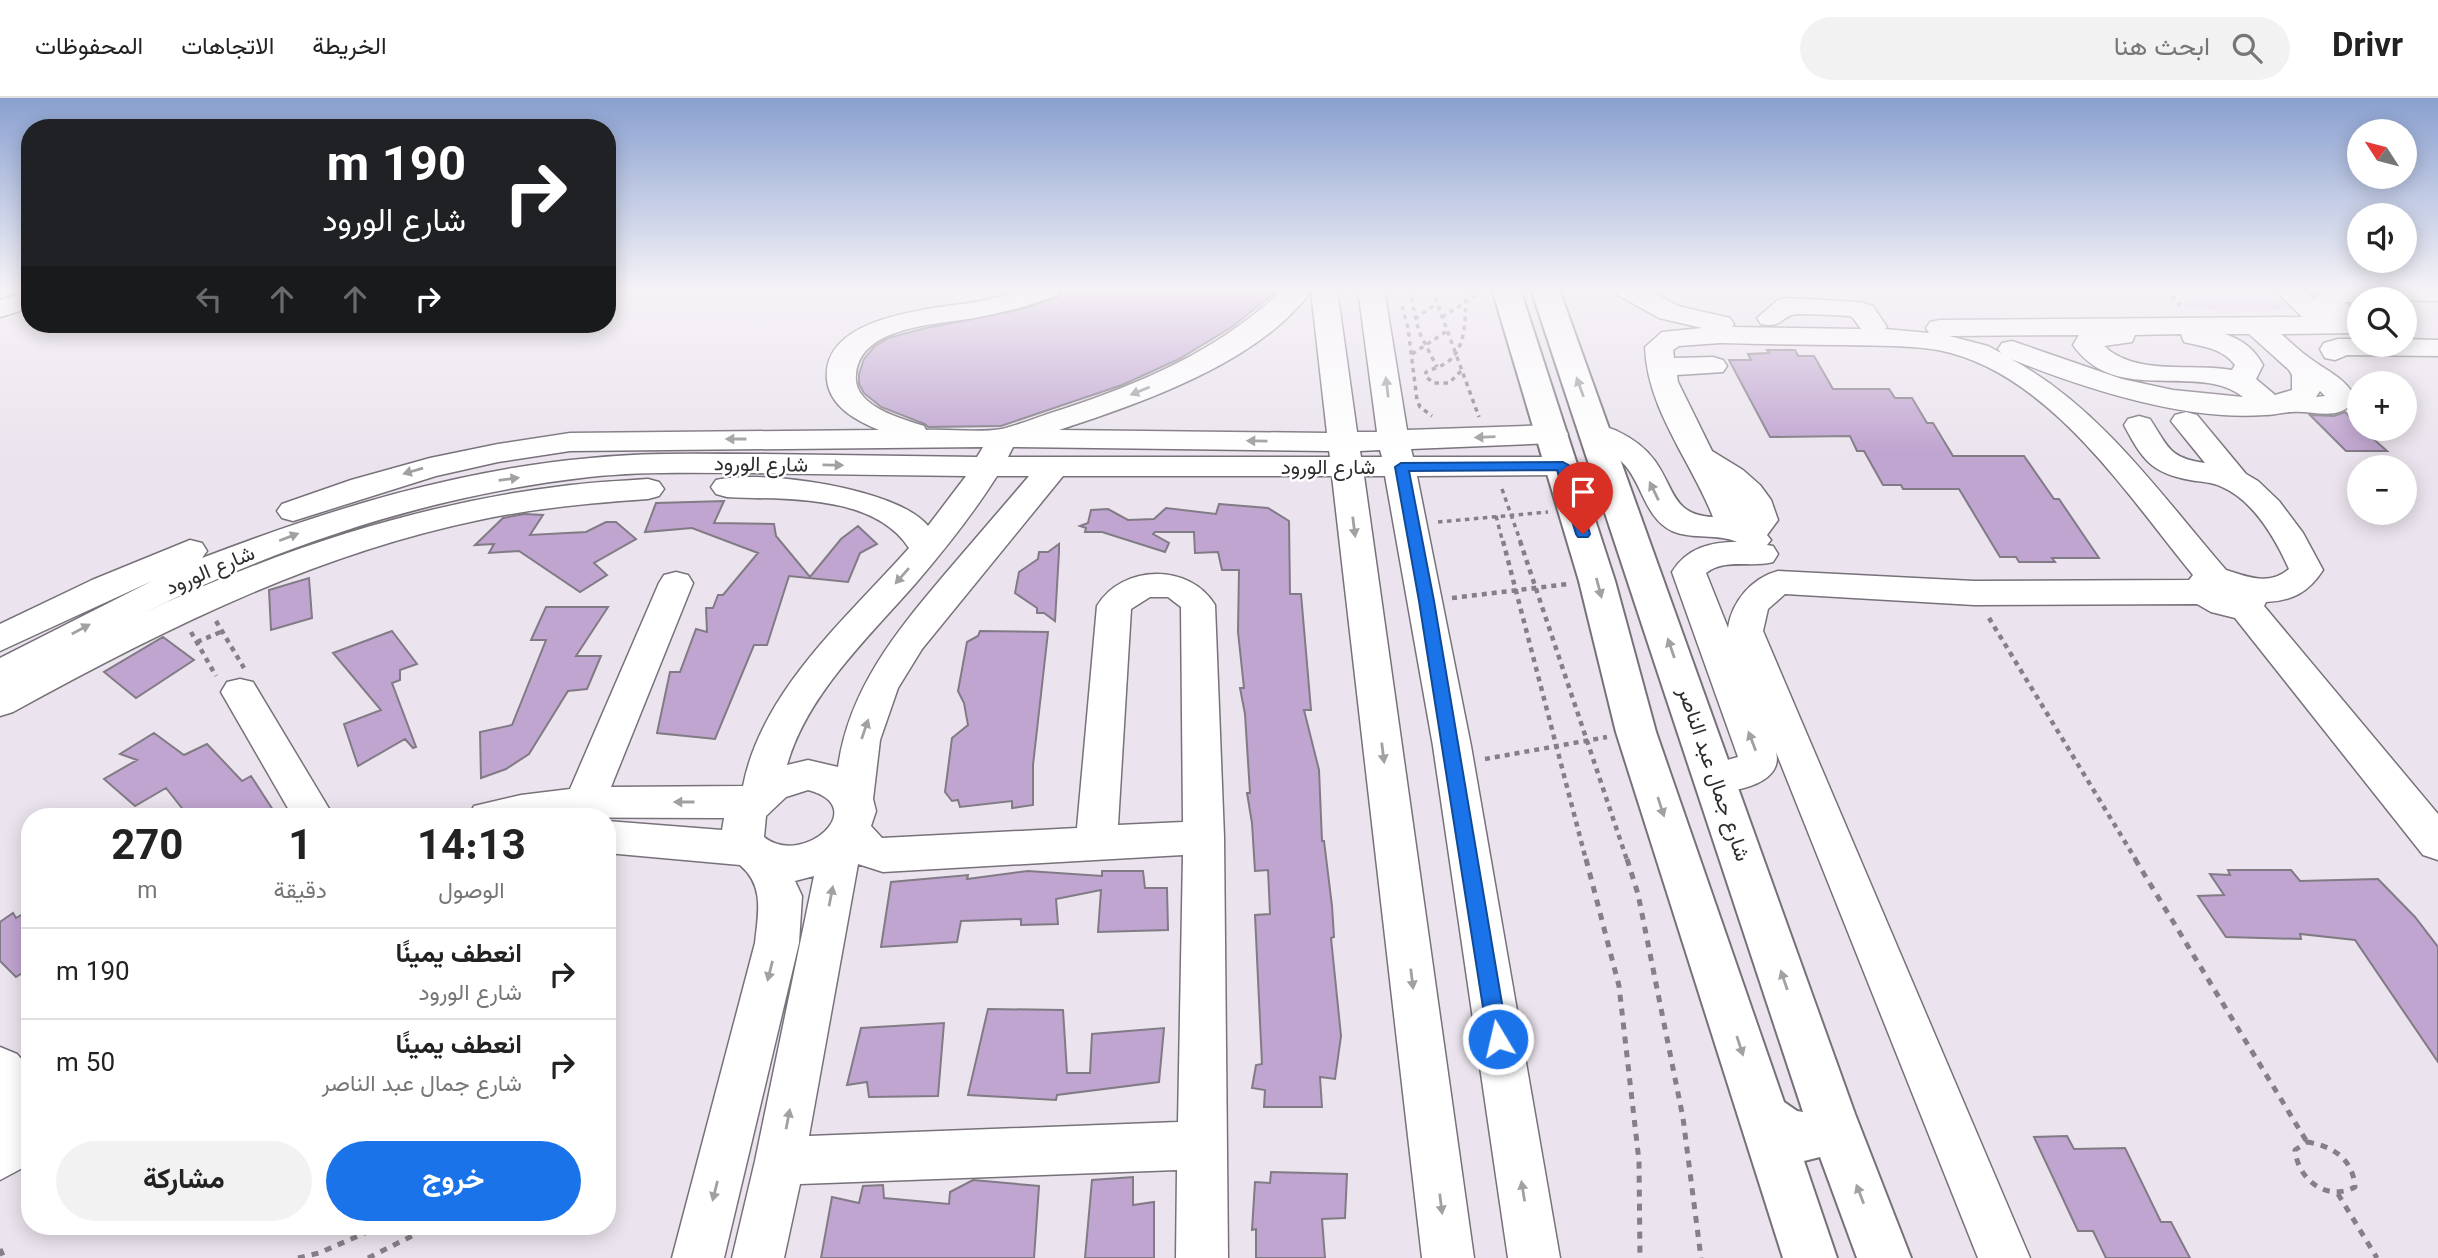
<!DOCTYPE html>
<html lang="ar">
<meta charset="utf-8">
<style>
:root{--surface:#fff;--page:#f2f2f2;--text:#222;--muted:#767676;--line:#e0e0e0;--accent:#1a73e8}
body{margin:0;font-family:Georgia,Vazirmatn,serif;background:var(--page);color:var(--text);direction:rtl;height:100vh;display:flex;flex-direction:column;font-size:26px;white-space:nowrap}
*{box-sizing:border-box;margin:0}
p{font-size:23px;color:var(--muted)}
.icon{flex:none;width:38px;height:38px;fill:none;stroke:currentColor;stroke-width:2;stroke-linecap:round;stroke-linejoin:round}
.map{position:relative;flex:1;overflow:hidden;direction:ltr}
.drawer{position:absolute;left:21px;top:710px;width:595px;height:427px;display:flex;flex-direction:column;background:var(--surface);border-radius:28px;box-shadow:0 4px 18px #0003;direction:rtl}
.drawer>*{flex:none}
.top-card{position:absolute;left:21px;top:21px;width:595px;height:214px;border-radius:28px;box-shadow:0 4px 18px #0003;direction:rtl;background:#202124;color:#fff;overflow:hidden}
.needle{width:46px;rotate:306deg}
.buttons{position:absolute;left:2347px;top:21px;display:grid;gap:14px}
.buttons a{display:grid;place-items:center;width:70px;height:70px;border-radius:50%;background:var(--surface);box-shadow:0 4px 18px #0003;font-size:35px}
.pin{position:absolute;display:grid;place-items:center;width:60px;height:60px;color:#fff;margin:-72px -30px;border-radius:50% 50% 50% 0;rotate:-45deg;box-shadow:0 0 7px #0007}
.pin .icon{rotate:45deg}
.me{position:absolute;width:77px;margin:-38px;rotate:351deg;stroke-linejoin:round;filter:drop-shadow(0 0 5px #0008)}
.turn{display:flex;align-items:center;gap:24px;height:147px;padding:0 35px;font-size:32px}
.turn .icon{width:91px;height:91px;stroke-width:2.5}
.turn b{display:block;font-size:49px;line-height:60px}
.lanes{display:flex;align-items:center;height:66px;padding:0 35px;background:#0003;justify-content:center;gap:35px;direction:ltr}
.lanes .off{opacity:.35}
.eta{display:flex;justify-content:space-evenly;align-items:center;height:119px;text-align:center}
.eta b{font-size:42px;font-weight:700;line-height:49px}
.primary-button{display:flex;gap:14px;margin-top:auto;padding:14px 35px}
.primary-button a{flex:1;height:80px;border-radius:42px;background:var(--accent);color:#fff;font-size:28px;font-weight:700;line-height:80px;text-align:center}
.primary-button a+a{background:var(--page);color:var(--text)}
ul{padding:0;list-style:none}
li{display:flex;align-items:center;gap:21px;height:91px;padding:0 35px;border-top:2px solid var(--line)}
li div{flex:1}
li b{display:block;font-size:26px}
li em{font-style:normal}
header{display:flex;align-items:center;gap:42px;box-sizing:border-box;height:98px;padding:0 35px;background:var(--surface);border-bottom:2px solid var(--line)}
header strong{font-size:33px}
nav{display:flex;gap:38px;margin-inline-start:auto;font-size:24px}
.search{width:490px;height:63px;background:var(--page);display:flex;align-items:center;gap:18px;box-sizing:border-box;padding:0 24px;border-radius:38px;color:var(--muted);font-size:26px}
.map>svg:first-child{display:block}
.green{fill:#dec5ec}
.building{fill:#c0a5d0;stroke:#807b84;stroke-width:2}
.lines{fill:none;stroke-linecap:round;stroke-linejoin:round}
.minor-casing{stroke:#77717a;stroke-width:3}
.major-casing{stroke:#77717a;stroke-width:4}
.path-far2{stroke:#858087;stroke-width:3.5;stroke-dasharray:4.5 4.5;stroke-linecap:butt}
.path-far1{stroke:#858087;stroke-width:4.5;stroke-dasharray:5 5;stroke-linecap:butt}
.path{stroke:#858087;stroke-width:5;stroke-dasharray:7 7;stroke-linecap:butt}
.minor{fill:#fff;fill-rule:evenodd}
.major{fill:#fff;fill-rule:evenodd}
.oneway{fill:#a1a0a2}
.route{fill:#1a73e8;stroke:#114b97;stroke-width:2}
.labels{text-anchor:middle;stroke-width:5;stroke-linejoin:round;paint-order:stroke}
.street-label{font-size:21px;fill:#2f2c30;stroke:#fff}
</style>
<header>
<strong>Drivr</strong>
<div class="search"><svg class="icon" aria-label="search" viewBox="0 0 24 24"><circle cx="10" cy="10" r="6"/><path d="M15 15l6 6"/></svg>ابحث هنا</div>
<nav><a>الخريطة</a><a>الاتجاهات</a><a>المحفوظات</a></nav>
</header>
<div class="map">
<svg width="2438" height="1160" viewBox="0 0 2438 1160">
<rect width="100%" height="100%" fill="#ebe4ee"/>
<path class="green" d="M2282,202l11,9 -74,4 -3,-3 -29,-1 -5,-8z"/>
<path class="building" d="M1063,191h216l-47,38 -53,32 -57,26 -121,41 -73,1 -3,-3 -44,-17 -17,-14 -5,-9v-10l5,-15 10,-12 14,-9 38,-10 93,-18 39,-13z
M1767,252h28l3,6h16l19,33h56l6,9h17l15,25h6l20,33h71l30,43h5l40,59h-47l3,4h-36l-3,-5h-16l-41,-68h-56l-2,-4h-18l-19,-34h-7l-7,-15 -80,1 -41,-77h22l-3,-6 21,-1z
M2345,314l14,14v3h3l25,22h-41l-36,-36 24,1z
M724,403l-10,22 60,1 2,12 34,41 31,-38 17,-13 19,18 -17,9 -12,29 -59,-6 -22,69h-13l-39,94 -58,-6 13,-61h10l16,-43 11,3 -1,-24h7l5,-13h5l35,-42 -66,-25 -47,4 11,-29z
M1219,406l49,4 21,13 1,73h11l10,116h-7l15,60 3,71h2l8,65 2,31 -3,1 10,98 -6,43 -15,-2 2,30h-58l1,-17 -13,-2 4,-23 6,-1 -7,-149 15,-1 -1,-23 -1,-21 -13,1 -3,-48 -5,-30h3l-5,-79 -5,-26h4l-6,-56 1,-62h-17l-4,-18 -23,1 -1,-21h-39l-2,2 16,9 -4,9 -63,-20h-17l1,-4 -6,-2 8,-3 3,-13 17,-1 20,11 26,-1 12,-11 50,6z
M524,416l19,1 -13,20 56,-3 20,-10h10l20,17 -42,24 13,12 -27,17 -61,-41 -30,2 5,-9 -19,1 28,-27z
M1059,446v8l-4,69 -11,-8h-7v-5l-22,-15 4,-21 19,-13 1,-7h9z
M309,480l3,40 -41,12 -2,-40z
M546,509h62l-32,49h25l-14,33 -19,2 -39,63 -23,15 -25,9 -1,-46 32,-7 34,-85h-15z
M392,533l25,33 -17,6v10l-8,3 24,64 -3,1 -8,-9 -47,27 -14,-42 37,-14 -48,-57z
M980,533l68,1 -15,133v40l-21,3v-7l-52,6 -2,-7 -6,1 -7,-9 7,-54 16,-13 -4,-22 -6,-12 9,-49 11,-6z
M163,539l31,23 -58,38 -32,-26z
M154,635l30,22 23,-11 35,37 9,-5 22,34 -12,7h-72l-23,-29 -31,18 -31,-27 33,-19 -17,-6z
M2228,772h63l9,11 78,-2 37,38 23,30v115l-83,-122 -55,-6 1,5 -75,-2 -28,-41 26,-1 -14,-21 20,1z
M1028,773l74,5v-5h41l2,17h22l1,42 -70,2 3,-42 -45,9 2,25 -37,1v-6l-60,2 -4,21 -76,5 10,-65 77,-7 -1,4z
M30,812v58l-14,9 -16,-16v-39l13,-9 3,5z
M988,911l75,1 4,63h23l2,-39 72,-6 -5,54 -102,13 -1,5 -88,-5z
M944,925l-6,73 -69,1 -2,-15 -20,3 14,-57z
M2067,1038l7,13 51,-1 36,74h10l19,36h-84l-13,-27h-15l-44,-94z
M1271,1074l76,2 -2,44 -23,1 3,39h-69v-29l-4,1 3,-48 15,1z
M1133,1079v28l21,-3v56h-69l7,-78z
M973,1082l66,6 -5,72h-213l11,-61 27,6 4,-17 20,-1 1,13 65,6 1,-12z"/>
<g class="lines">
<defs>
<path id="minor" d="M1023,191h38l-4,6c-25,10 -51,17 -78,22 -37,8 -118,7 -123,57 -4,32 44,44 68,52l2,4c24,-1 52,3 76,-1 20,-5 41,-14 61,-20 82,-27 158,-60 220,-120h54l20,143h20l-19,-143h26l23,141 146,-5 11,3 4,6 -4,6 -11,3 -142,6 2,8h150l11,2 5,7 -5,7 -11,2 -146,1 54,270 89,512h-52l-75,-512 -48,-270h-21l110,782h-52l-90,-782h-269l-141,173 -24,39 -18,52 -7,59 3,12 -5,15 11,12 195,-10 20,-222c25,-42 93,-43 118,-1l9,232 4,421h-52l1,-88 -377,14 -16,74h-52l23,-97 59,-285 -19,5 7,15 -3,47 -75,315h-52l83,-315c3,-29 10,-57 -15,-78l-133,-12v-32l115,9 2,-12 -256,-1 6,-11 47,-11 49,-6 89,-206 5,-8 12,-3 12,3 5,8 -82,204 132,-1c19,-96 104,-168 166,-238 -36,-55 -125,-48 -182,-51l-11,-3 -5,-7 5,-7c45,-11 182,8 212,46l38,-50c-71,-1 -142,-2 -213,-3 -54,0 -110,-2 -164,4 -160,18 -310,69 -454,140 134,-64 280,-113 428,-131 28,-4 57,-5 85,-7l11,3 5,7 -5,7 -11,3c-57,4 -113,9 -169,21 -165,34 -319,111 -466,192l-13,4v-58l152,-77 -152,70v-27l92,-44 98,-40 12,3 5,8 -5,7c125,-48 254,-88 389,-100 56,-6 113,-4 169,-4 72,1 145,2 217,3l6,-10 -413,4 -72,11 -62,14 -143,45 -11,-3 -5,-7 5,-7 69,-24 79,-22 68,-14 72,-11 309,-3c-22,-9 -49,-23 -52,-50 -6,-65 106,-71 149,-78 16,-3 31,-7 47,-13zM1311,193l16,142 -268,-3c82,-27 200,-67 252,-139zM1013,349l316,4 1,6h-322zM1380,352l2,7h-21l-1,-6zM997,378h32c-28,33 -56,65 -84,98 -49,58 -96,115 -107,193l-30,-7 -21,5c20,-71 82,-128 129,-182 29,-34 57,-69 81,-107zM1150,499h18l13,10 2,215 -65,3 13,-216zM808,692c65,17 -6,78 -44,47l2,-21 20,-19zM1183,757l-5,267 -369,14 49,-272 25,8z
M1614,191h33l31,17 52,12 4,6 -2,3 129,2 -8,-11 -4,-2c-17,-1 -35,-2 -52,-2 -15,1 -15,15 -36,10l-4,-6 21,-18 9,-2 74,4 12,4 14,21 -2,2 44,4 -3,-5 4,-6 10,-2 362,-3 -28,-28h29l13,12 -1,-3 10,-9h113v12l-79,-2v3h-15l15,12v19l-78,1c10,8 19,18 30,25 17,13 35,19 45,40 -17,24 -42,11 -64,13 -9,0 -18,3 -27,3 -81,6 -179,-26 -254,-56 89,48 150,136 215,211 22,7 43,16 63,-1 -14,-31 -35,-68 -67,-82 -10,-5 -21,-5 -32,-7 -39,-7 -48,-21 -66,-55l4,-6 11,-3 11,3c18,27 18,39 55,44l-34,-42 4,-6 11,-3 11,3 49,59 12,7 21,20 24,32 20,37c-14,22 -31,31 -57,32l-2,4 174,208v46l-15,-5 -188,-237 -24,-6 -14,-8 -223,1 -189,-11 -17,15 -5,22 267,627h-52l-202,-506c9,34 -51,44 -74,37l-6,-11 6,-11 36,-10 -66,-185c15,-24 38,-30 65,-30 -20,-9 -44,-2 -65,-11 -25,-12 -29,-42 -44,-62 -12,-18 -36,-20 -47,-36l4,-6c13,-3 20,-1 32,4 15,7 28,16 38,30 20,28 17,54 58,56 -22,-56 -66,-108 -68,-170l17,-15 40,-4 -43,-10 -41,-23zM2181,236l3,8c20,5 38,6 51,23l-3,5c-39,-7 -97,6 -128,-24l28,-4 3,-7zM2225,236h24l40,36 3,5v15l-17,5 -19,-16 7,-14c-9,-16 -20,-25 -38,-31zM2079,237l-6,10c43,62 127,16 170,52l-70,-7 -51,-11 -110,-38 -10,2 -4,6 3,4 -13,-7 -39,-10zM1720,245c43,1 85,2 128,2 30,1 61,0 90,5 110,21 189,145 255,225l-4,5 -215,1 -196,-10c-26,7 -46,30 -50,57l-22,-55c19,-15 45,-5 67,-11l5,-8 -5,-8 -6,-1 4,-5 -4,-5 11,-15 -7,-20 -11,-15 -17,-15 -31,-19 -34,-69 -1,-7 46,-3 4,-6 -4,-6 -10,-3 -39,1 -1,-8 6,-4zM2320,293l5,5 -9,1z
M30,193v17l-30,9v-17z
M2338,241h21v6h45v-6l34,1v16l-91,-1 -12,5 -10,-2 -5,-9 4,-6z
M240,581l13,3 81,135h-41l-72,-125 6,-10z
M0,949l17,7 13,15v95l-30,16z"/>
<path id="major" d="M1492,191h28l95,292 41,151 128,370 13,9 6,1 -272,-823h28l296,825 56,144h-54l-37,-101 -16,4 33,97h-54l-167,-526 -37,-151z"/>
</defs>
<use href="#minor" class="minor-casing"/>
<use href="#major" class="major-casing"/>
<path class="path-far2" d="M1409,191l10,43 18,35
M1432,191l47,128
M2166,191l14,16
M1402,208l6,22 9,72 3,7 12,9
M1442,219l38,-24
M1415,221l22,-16
M1412,256l35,-23
M1461,273l-12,12h-15l-9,-7 1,-4c8,-4 18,-6 25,-13 17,-17 14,-48 15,-70
M1502,391l19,54
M1496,418l7,27
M1438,424l110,-10"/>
<path class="path-far1" d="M1503,443l83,319
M1520,443l107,319
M1452,500l116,-14
M1989,520l147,242
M216,523l28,47
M191,534l25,44
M197,544l26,-11
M1485,661l122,-22"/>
<path class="path" d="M1586,761l33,127 20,175 1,97
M1627,761l11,35 45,224 18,140
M2135,761l172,283
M2307,1044c26,4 46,17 48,45 -28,15 -57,-7 -60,-37z
M2338,1096l39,64
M0,1151l4,9
M298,1160l21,-5 60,-26
M368,1160l62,-31"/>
<use href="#minor" class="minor"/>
<use href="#major" class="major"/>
</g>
<defs><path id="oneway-solid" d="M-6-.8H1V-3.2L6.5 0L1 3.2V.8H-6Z" transform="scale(1.75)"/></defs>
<g class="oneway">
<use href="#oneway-solid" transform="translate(1387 289) rotate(-97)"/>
<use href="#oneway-solid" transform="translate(1580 289) rotate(-110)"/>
<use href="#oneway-solid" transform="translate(1140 293) rotate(158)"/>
<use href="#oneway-solid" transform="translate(1485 339) rotate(178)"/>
<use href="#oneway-solid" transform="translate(736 341) rotate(180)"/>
<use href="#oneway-solid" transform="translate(1257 343) rotate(-179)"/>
<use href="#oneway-solid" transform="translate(833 367) rotate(1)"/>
<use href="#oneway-solid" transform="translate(413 373) rotate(164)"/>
<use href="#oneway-solid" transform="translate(509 381) rotate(-8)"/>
<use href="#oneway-solid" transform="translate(1654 393) rotate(-116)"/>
<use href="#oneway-solid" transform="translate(1354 429) rotate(83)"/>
<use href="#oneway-solid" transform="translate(289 439) rotate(-21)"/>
<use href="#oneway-solid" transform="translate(902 478) rotate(131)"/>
<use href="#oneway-solid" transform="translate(1599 490) rotate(75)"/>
<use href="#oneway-solid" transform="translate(81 531) rotate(-28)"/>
<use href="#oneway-solid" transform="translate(1671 550) rotate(-109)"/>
<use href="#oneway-solid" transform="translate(865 631) rotate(-71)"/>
<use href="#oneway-solid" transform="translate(1752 643) rotate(-111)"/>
<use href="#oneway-solid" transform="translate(1383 655) rotate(83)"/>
<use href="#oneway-solid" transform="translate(684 704) rotate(-180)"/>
<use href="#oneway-solid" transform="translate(1661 709) rotate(72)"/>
<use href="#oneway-solid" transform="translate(831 798) rotate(-79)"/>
<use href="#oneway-solid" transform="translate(770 873) rotate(104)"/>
<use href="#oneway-solid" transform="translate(1412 881) rotate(83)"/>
<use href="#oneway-solid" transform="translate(1784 882) rotate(-109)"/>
<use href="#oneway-solid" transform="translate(1740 948) rotate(72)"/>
<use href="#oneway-solid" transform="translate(788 1021) rotate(-79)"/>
<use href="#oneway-solid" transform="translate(715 1093) rotate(104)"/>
<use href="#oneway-solid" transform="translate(1523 1093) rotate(-99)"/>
<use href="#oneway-solid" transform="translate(1860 1096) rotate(-111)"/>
<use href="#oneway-solid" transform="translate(1441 1106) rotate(83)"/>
</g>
<linearGradient id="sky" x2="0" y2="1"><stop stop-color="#89a0d0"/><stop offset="0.54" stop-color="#f6f3f7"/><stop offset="1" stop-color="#f6f3f7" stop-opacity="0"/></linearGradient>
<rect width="2438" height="354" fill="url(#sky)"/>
<path class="route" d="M1563,364l7,4 20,68 -2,3h-10l-2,-3 -19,-64 -148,1 25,130 74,438 -3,7 -7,2 -7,-2 -3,-7 -69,-438 -24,-134 6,-4z"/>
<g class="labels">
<g class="street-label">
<text transform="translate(761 366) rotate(1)" y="7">شارع الورود</text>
<text x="1328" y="376">شارع الورود</text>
<text transform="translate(210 472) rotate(-23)" y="7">شارع الورود</text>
<text transform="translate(1714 676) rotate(71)" y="7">شارع جمال عبد الناصر</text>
</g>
</g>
</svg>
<div class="buttons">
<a><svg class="needle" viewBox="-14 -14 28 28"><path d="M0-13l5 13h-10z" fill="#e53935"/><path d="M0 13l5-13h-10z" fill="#767676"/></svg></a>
<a><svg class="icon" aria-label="sound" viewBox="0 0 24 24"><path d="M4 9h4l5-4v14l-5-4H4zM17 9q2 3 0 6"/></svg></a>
<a><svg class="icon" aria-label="search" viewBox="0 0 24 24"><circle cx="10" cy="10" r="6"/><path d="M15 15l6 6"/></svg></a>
<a>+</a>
<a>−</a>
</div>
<div class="pin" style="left:1583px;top:436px;background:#d93025"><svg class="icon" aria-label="arrive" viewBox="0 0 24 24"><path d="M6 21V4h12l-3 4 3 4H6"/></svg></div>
<svg class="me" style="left:1498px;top:941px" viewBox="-20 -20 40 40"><circle r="17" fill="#1a73e8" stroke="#fff" stroke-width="3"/><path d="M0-11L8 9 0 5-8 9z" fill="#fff"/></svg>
<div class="top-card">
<div class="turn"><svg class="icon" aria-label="right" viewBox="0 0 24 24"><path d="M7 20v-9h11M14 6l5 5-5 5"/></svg><div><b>190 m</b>شارع الورود</div></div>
<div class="lanes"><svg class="icon off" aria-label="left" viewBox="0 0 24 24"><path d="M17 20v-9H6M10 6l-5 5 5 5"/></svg><svg class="icon off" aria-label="ahead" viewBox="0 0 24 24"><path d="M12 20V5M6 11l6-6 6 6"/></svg><svg class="icon off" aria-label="ahead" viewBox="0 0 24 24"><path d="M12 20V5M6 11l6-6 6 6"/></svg><svg class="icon" aria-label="right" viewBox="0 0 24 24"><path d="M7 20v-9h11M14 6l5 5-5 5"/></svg></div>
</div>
<section class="drawer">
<div class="eta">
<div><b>14:13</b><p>الوصول</p></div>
<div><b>1</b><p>دقيقة</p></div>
<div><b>270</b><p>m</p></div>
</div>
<ul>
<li><svg class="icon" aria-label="right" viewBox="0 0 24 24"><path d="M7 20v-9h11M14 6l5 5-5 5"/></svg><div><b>انعطف يمينًا</b><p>شارع الورود</p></div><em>190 m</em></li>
<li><svg class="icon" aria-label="right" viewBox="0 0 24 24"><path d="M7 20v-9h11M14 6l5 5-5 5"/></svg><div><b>انعطف يمينًا</b><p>شارع جمال عبد الناصر</p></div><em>50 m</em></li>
</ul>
<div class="primary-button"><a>خروج</a><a>مشاركة</a></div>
</section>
</div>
